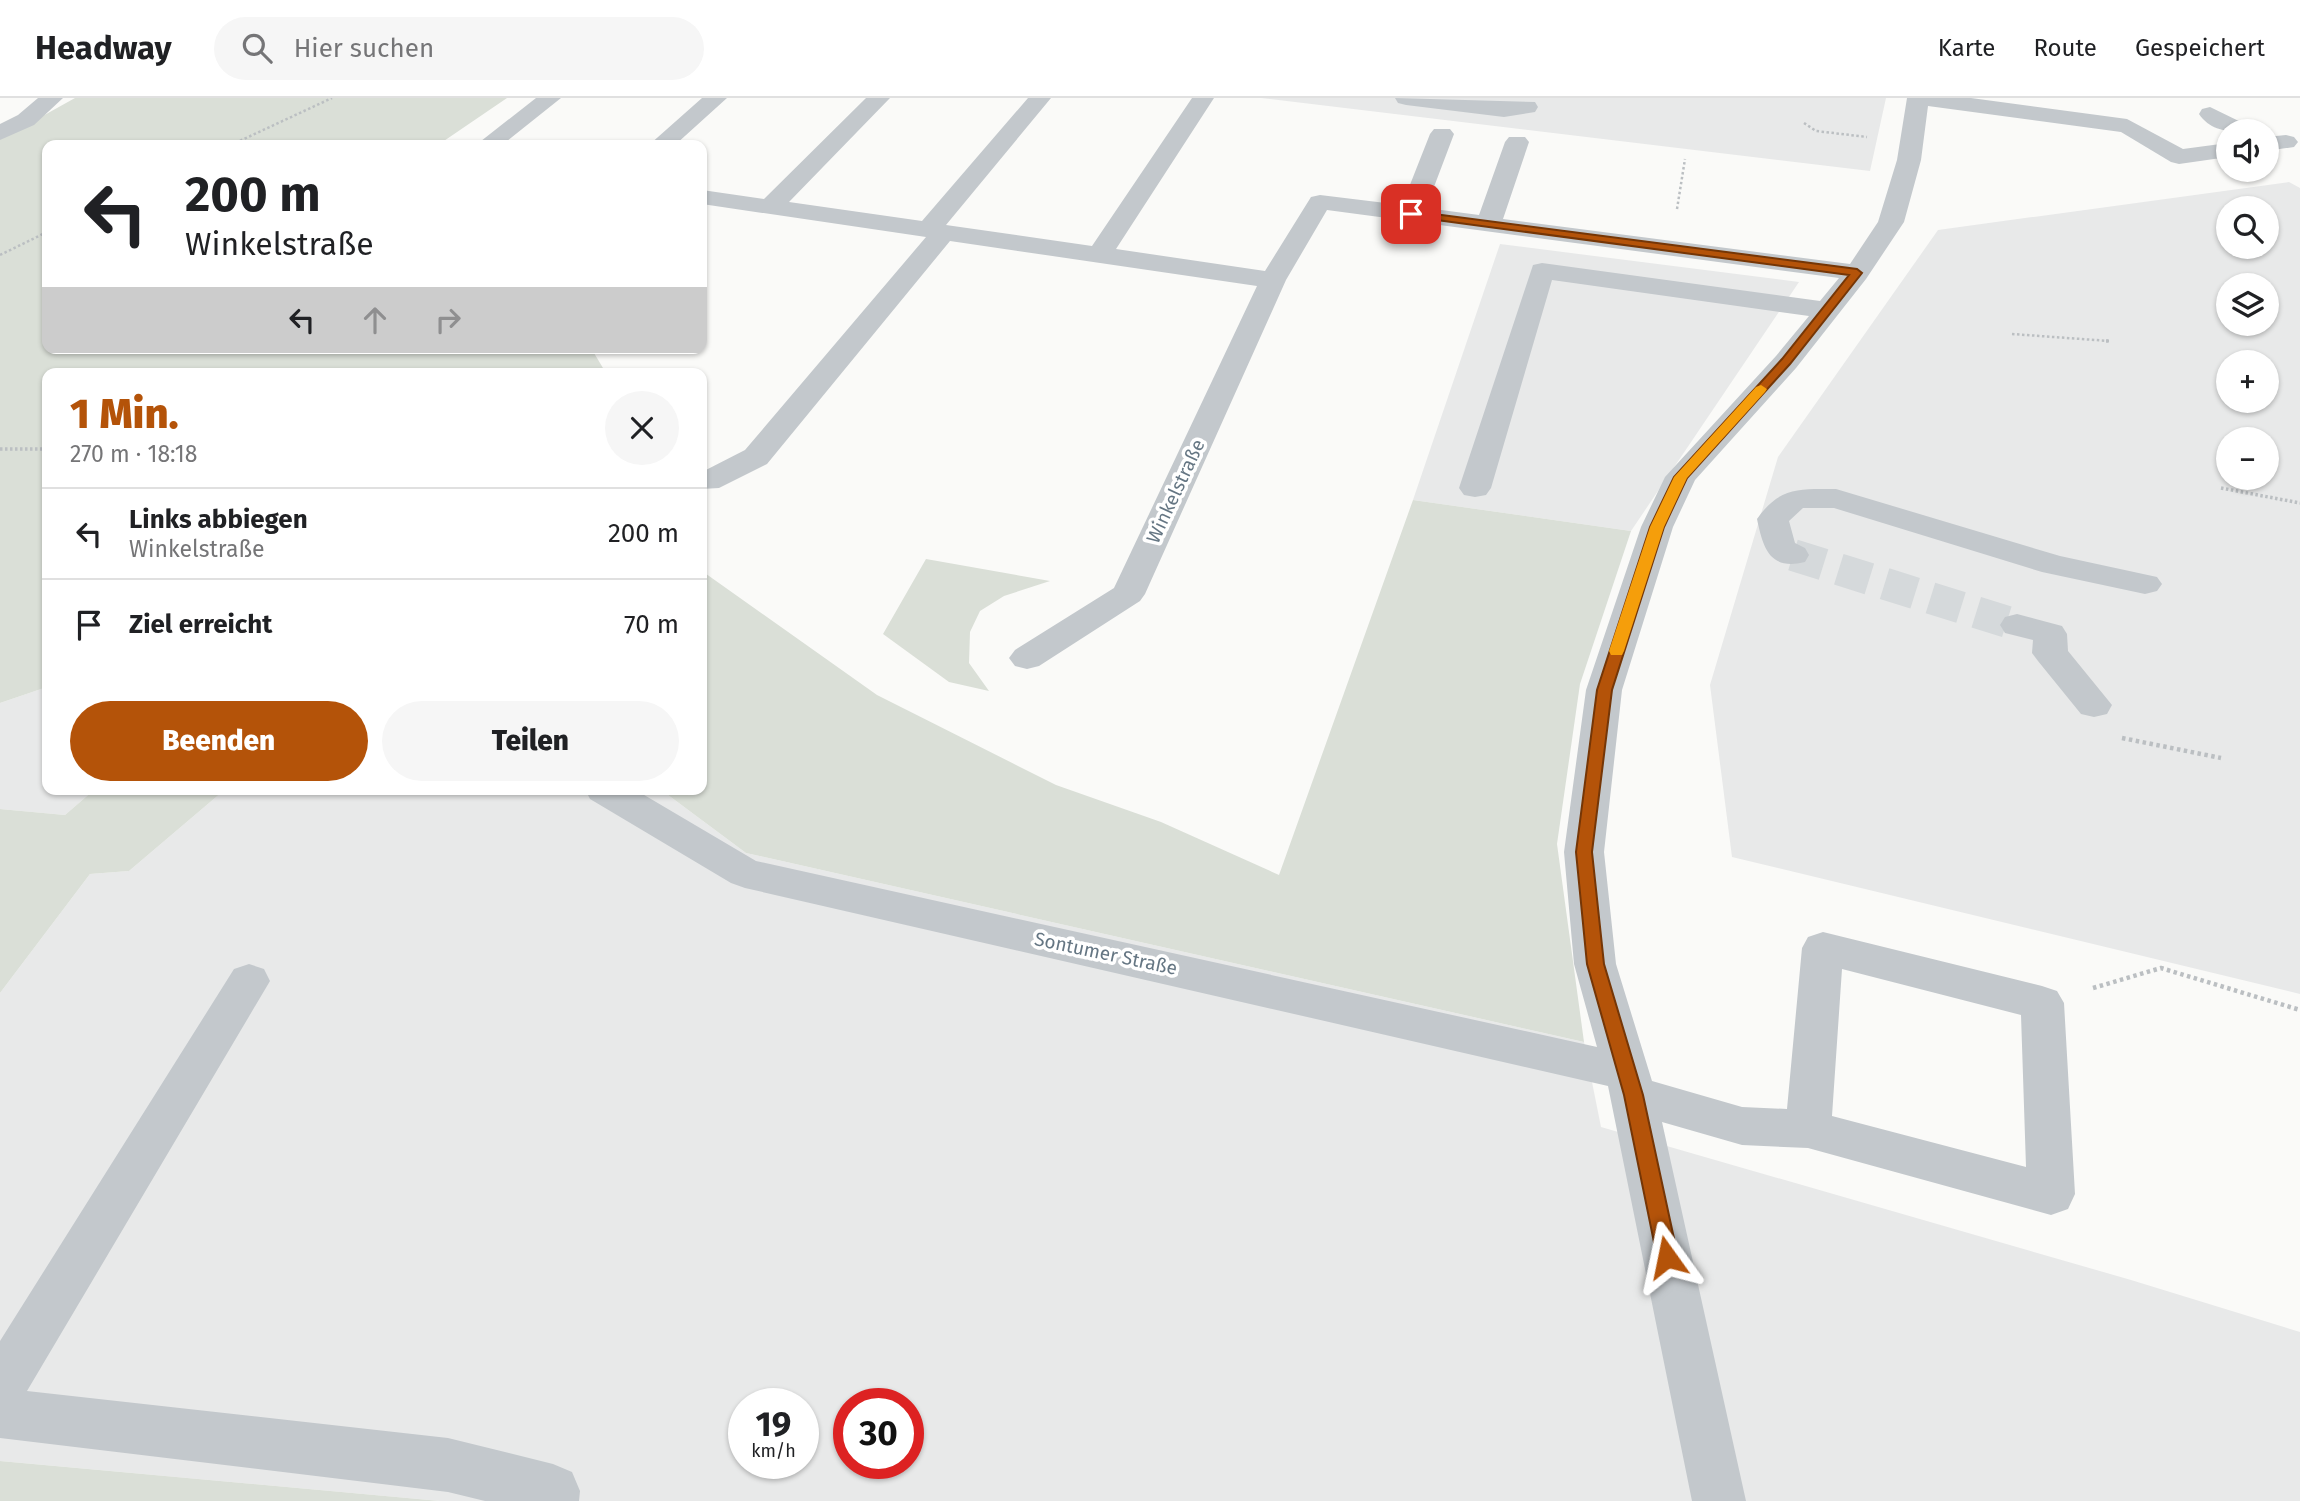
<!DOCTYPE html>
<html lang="de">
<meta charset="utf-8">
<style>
:root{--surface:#fff;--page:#f6f6f6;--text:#202124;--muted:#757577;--line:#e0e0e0;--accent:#b45309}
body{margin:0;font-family:"Fira Sans",sans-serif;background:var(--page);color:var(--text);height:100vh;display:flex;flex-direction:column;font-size:26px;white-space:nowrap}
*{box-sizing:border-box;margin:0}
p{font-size:23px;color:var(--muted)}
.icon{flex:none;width:38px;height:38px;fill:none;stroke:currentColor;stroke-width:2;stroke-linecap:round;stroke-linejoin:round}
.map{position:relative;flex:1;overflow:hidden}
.drawer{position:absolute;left:42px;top:270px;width:665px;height:427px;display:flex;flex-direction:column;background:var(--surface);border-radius:14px;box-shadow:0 2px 5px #0004}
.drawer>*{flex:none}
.banner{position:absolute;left:42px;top:42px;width:665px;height:214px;border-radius:14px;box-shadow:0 2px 5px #0004;background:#fff;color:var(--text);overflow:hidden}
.buttons{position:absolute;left:2216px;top:21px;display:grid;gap:14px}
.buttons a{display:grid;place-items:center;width:63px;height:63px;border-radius:50%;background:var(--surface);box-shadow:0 2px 5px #0004;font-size:35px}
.speed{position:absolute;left:728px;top:1290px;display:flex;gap:14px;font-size:35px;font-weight:700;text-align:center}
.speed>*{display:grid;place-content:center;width:91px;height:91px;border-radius:50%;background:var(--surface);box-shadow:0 2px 5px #0004;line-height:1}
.speed small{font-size:18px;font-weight:400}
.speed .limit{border:10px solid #d22;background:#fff;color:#111}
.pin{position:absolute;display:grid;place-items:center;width:60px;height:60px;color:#fff;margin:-30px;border-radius:14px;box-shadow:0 4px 10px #0006}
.me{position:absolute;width:77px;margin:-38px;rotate:348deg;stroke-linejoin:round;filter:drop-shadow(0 0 5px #0008)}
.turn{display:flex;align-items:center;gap:24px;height:147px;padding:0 28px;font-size:32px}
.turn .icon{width:91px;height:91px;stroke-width:2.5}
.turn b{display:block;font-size:49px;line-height:60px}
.lanes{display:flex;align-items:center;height:66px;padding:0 28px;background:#0003;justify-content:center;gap:35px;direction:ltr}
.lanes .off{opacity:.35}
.round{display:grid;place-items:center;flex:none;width:74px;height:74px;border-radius:37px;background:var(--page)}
.overview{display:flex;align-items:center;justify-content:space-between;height:119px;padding:0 28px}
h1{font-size:42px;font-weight:800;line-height:52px;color:var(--accent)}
.action{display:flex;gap:14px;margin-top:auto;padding:14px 28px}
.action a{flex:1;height:80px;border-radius:42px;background:var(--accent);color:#fff;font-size:28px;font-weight:800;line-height:80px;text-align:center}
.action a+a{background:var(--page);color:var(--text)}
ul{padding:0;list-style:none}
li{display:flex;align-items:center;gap:21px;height:91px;padding:0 28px;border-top:2px solid var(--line)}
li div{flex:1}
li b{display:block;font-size:26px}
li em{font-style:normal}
header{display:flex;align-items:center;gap:42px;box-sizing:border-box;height:98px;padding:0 35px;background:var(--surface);border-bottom:2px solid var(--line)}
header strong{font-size:33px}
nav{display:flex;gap:38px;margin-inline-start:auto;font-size:24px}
.search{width:490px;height:63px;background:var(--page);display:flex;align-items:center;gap:18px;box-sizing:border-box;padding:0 24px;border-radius:38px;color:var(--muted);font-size:26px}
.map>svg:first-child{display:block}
.built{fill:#e8e9e9;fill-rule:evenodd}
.green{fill:#dadfd7}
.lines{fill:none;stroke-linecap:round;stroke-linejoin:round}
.minor-tunnel{stroke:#d5d9db;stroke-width:32;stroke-dasharray:32 16;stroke-linecap:butt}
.path-far2{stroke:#bbbfc2;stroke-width:2.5;stroke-dasharray:2.5 2.5;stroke-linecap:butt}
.path-far1{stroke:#bbbfc2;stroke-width:3.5;stroke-dasharray:2.5 2.5;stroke-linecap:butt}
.path{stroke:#bbbfc2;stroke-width:4.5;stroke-dasharray:3.5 3.5;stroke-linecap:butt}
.minor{fill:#c3c8cc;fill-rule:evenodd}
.route{fill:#b45309;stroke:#753606;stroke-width:2}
.slow{fill:#f59e0b}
.labels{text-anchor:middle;stroke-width:7;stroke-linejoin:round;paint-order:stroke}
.street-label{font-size:19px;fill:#657683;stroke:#fff}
</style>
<header>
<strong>Headway</strong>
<div class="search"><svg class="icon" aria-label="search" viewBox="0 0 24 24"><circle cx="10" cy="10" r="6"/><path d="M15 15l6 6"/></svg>Hier suchen</div>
<nav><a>Karte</a><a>Route</a><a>Gespeichert</a></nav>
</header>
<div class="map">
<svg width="2300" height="1403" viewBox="0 0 2300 1403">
<rect width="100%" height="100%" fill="#fafaf8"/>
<path class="built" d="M1261,0h625l-16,73z
M2289,84l11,6v806l-568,-137 -22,-172 68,-228 160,-227zM2228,110h38v39h-38zM2228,187h38v39h-38zM2228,264h38v39h-38zM2228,341h38v39h-38z
M1500,146l299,38 -168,249 -218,-31z
M47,589v102h48l-30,26 -65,-6v-106z
M216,691h444l86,64 838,189 17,85 530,153 169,52v169h-1860l-440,-40v-468l90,-119 39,-3 93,-79zM744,1306h59v59h-59zM849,1306h59v59h-59z"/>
<path class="green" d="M75,0h432l-69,47h-391v203h544l15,25h-559v314l-47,16v-567l5,1z
M1413,402l218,31 -51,153 -23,160 27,198 -838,-189 -86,-64h42v-218l175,124 179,90 105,37 118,53z
M926,461l124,22 -46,15 -24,15 -10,21 -1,31 20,28 -40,-9 -66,-48z
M95,691h121l6,3 -93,79 -39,3 -90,119v-184l65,6z
M0,1363l440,40h-440z"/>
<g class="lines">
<path class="minor-tunnel" d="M1793,457l224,70"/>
<path class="path-far2" d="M1804,25l12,8 51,6
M231,47l101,-47
M1677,111l8,-50
M0,157l47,-23
M2012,236l97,7"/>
<path class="path-far1" d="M2106,243h3
M0,351h47
M2221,390l79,15"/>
<path class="path" d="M2122,640l99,20
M2093,890l68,-20 139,42"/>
<path class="minor" d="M38,0h25l-29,27 -34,15v-16l18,-9z
M536,0h25l-59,47h-26z
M702,0h25l-52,47h-26z
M866,0h24l-101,104 133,19 106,-123h23l-105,127 146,21 100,-148h22l-98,151 149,22 46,-74 9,-2 82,10 28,-71 4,-5h16l4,5 -28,74 53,7 26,-73 4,-5h16l4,5 -26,77 347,45 28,-42 19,-62 10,-62h64l156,21 56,30 45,-6v14l-49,7 -8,-2 -50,-30 -193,-26 -7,54 -17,62 -38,57 -70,89 -101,112 -22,47 -51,163 -18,162 12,112 36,117 90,26 45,2 15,-161 6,-11 15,-5 219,54 15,5 7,12 11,191 -7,15 -17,6 -243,-67 -66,-3 -80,-23 84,379h-54l-84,-415 -863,-198 -14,-5 -141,-84 -5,-10h49l122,72 841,186 -23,-83 -10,-112 22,-162 55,-163 24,-50 111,-121 33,-40 -257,-36 -61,208 -5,7 -11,2 -11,-2 -5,-7 74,-223 9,-2 278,38 19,-23 -512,-68 -41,70 -141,314 -5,7 -101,65 -12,3 -12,-3 -6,-8 6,-8 99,-62 143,-302 -307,-45 -183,223 -48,24 -17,1v-17l43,-22 181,-213 -224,-33v-14l62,9zM1842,871l179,46 5,152 -194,-51z
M1395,0l140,4 3,5 -3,5 -31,5 -98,-12 -8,-2z
M2210,9l39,19 4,5c-21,1 -41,2 -54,-17l3,-5z
M2286,37l8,2 4,5 -4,5 -28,4v-14z
M1836,391l224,67 97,21 5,7 -5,7 -12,3 -103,-22 -208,-64h-31l-14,13 6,22 10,5 4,7 -4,7c-36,9 -42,-15 -48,-43 23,-33 43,-30 79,-30z
M2017,516l45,12 5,8 1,17 44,54 -5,9 -13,3 -13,-3 -43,-53 -6,-8 1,-13 -28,-7 -5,-8 5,-8z
M249,866l15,5 6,12 -243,410 421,47 105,26 19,8 8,19 -1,10h-94l-37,-9 -448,-54v-97l234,-372z"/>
</g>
<path class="route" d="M1411,113l446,58 5,4 -72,91 -103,114 -23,49 -52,163 -20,162 12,112 39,131 35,162 -3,7 -8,2 -7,-2 -3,-7 -33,-162 -37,-131 -11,-112 21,-162 53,-163 24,-50 108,-118 67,-84 -442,-59 -2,-2z"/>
<path class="slow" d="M1761,287l6,4 -2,3 -78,86 -23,49 -40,124 -2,4h-11l-2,-4 41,-124 24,-50 82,-90z"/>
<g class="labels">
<g class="street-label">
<text transform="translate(1175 393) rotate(-65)" y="7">Winkelstraße</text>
<text transform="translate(1106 855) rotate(12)" y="7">Sontumer Straße</text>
</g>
</g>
</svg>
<div class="buttons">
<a><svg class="icon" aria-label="sound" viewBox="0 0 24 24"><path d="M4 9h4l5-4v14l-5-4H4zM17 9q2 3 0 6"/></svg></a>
<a><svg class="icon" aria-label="search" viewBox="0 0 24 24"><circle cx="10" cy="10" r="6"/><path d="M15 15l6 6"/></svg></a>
<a><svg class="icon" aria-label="layers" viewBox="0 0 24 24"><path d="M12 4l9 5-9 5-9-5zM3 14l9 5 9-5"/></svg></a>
<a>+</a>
<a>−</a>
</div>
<div class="speed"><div>19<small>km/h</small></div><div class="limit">30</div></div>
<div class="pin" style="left:1411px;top:116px;background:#d93025"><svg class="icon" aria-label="arrive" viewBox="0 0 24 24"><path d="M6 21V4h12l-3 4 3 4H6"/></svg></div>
<svg class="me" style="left:1667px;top:1159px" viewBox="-20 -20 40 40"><path d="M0-17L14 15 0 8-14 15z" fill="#b45309" stroke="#fff" stroke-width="4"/></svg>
<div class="banner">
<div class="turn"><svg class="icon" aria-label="left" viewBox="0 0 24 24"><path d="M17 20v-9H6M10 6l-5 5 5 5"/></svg><div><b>200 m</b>Winkelstraße</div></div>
<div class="lanes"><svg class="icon" aria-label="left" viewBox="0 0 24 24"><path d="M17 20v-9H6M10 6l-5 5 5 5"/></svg><svg class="icon off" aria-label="ahead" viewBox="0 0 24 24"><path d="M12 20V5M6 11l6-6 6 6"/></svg><svg class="icon off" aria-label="right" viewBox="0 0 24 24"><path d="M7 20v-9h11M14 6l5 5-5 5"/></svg></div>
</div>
<section class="drawer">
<div class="overview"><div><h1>1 Min.</h1><p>270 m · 18:18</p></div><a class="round"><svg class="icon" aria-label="close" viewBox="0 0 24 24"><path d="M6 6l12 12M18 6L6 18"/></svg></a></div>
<ul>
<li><svg class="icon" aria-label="left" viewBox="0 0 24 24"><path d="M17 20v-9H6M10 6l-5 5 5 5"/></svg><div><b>Links abbiegen</b><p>Winkelstraße</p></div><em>200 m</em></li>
<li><svg class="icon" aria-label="arrive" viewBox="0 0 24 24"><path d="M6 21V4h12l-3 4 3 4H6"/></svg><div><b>Ziel erreicht</b></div><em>70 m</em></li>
</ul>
<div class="action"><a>Beenden</a><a>Teilen</a></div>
</section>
</div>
